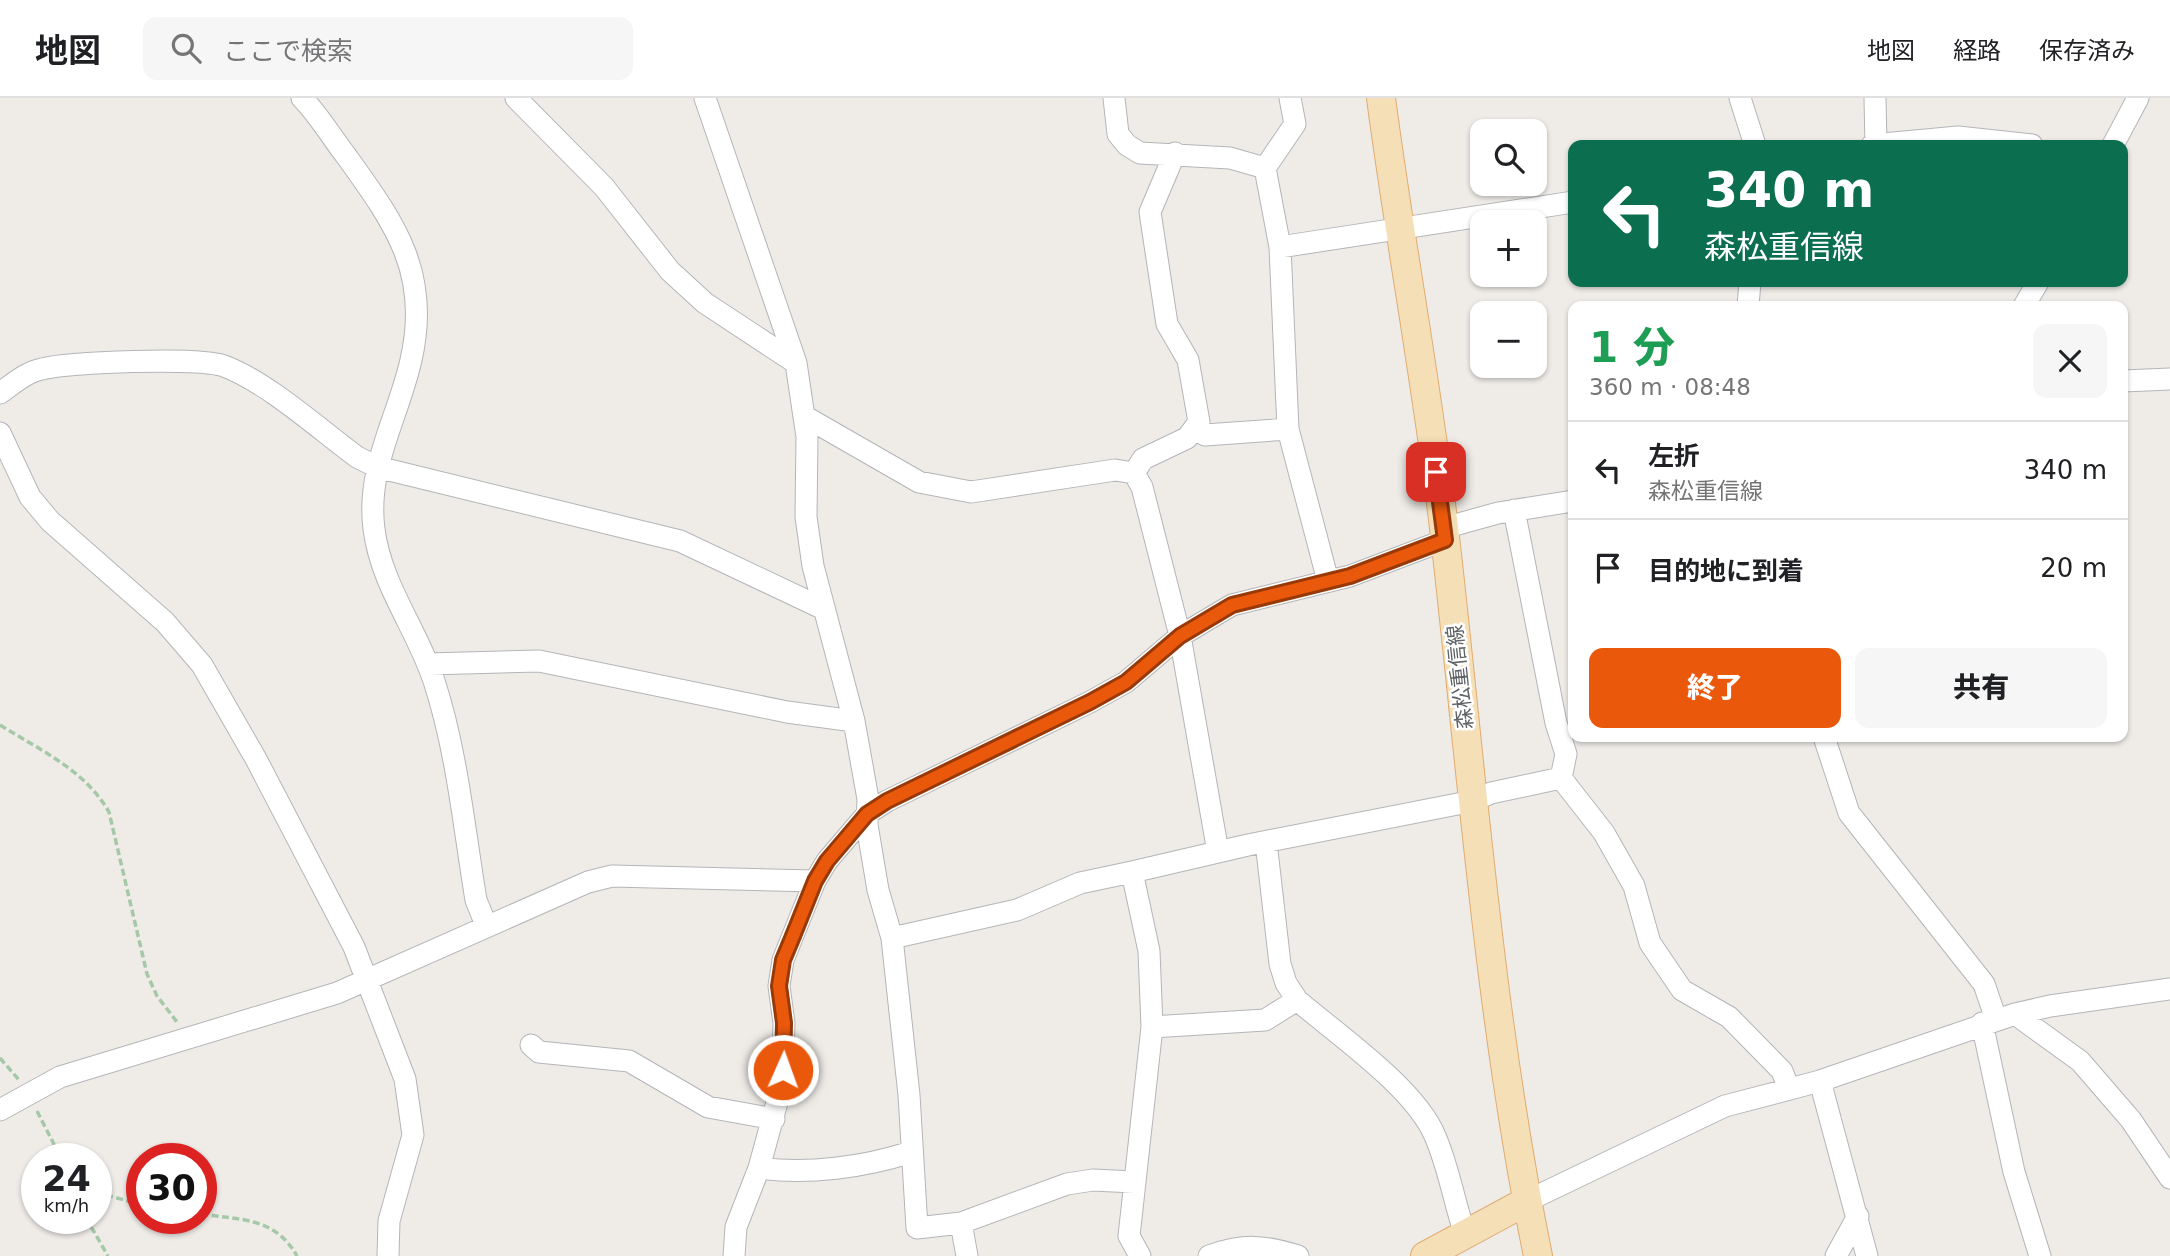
<!DOCTYPE html>
<html lang="ja">
<meta charset="utf-8">
<style>
:root{--surface:#fff;--page:#f6f6f6;--text:#202124;--muted:#757577;--line:#e0e0e0;--accent:#ea580c}
body{margin:0;font-family:"DejaVu Sans","Noto Sans JP",sans-serif;background:var(--page);color:var(--text);height:100vh;display:flex;flex-direction:column;font-size:26px;white-space:nowrap}
*{box-sizing:border-box;margin:0}
p{font-size:23px;color:var(--muted)}
.icon{flex:none;width:38px;height:38px;fill:none;stroke:currentColor;stroke-width:2;stroke-linecap:round;stroke-linejoin:round}
.map{position:relative;flex:1;overflow:hidden}
.panel{position:absolute;left:1568px;top:203px;width:560px;height:441px;display:flex;flex-direction:column;background:var(--surface);border-radius:14px;box-shadow:0 2px 5px #0004}
.panel>*{flex:none}
.top-card{position:absolute;left:1568px;top:42px;width:560px;height:147px;border-radius:14px;box-shadow:0 2px 5px #0004;background:#0b6e4f;color:#fff;overflow:hidden}
.controls{position:absolute;left:1470px;top:21px;display:grid;gap:14px}
.controls a{display:grid;place-items:center;width:77px;height:77px;border-radius:14px;background:var(--surface);box-shadow:0 2px 5px #0004;font-size:35px}
.speed{position:absolute;left:21px;top:1045px;display:flex;gap:14px;font-size:35px;font-weight:700;text-align:center}
.speed>*{display:grid;place-content:center;width:91px;height:91px;border-radius:50%;background:var(--surface);box-shadow:0 2px 5px #0004;line-height:1}
.speed small{font-size:18px;font-weight:400}
.speed .limit{border:10px solid #d22;background:#fff;color:#111}
.pin{position:absolute;display:grid;place-items:center;width:60px;height:60px;color:#fff;margin:-30px;border-radius:14px;box-shadow:0 4px 10px #0006}
.me{position:absolute;width:77px;margin:-38px;rotate:2deg;stroke-linejoin:round;filter:drop-shadow(0 0 5px #0008)}
.turn{display:flex;align-items:center;gap:24px;height:147px;padding:0 21px;font-size:32px}
.turn .icon{width:91px;height:91px;stroke-width:2.5}
.turn b{display:block;font-size:49px;line-height:60px}
.round{display:grid;place-items:center;flex:none;width:74px;height:74px;border-radius:14px;background:var(--page)}
.summary{display:flex;align-items:center;justify-content:space-between;height:119px;padding:0 21px}
h1{font-size:42px;font-weight:800;line-height:52px;color:#1e9e55}
.cta{display:flex;gap:14px;margin-top:auto;padding:14px 21px}
.cta a{flex:1;height:80px;border-radius:14px;background:var(--accent);color:#fff;font-size:28px;font-weight:800;line-height:80px;text-align:center}
.cta a+a{background:var(--page);color:var(--text)}
ul{padding:0;list-style:none}
li{display:flex;align-items:center;gap:21px;height:98px;padding:0 21px;border-top:2px solid var(--line)}
li div{flex:1}
li b{display:block;font-size:26px}
li em{font-style:normal}
header{display:flex;align-items:center;gap:42px;box-sizing:border-box;height:98px;padding:0 35px;background:var(--surface);border-bottom:2px solid var(--line)}
header strong{font-size:33px}
nav{display:flex;gap:38px;margin-inline-start:auto;font-size:24px}
.search{width:490px;height:63px;background:var(--page);display:flex;align-items:center;gap:18px;box-sizing:border-box;padding:0 24px;border-radius:14px;color:var(--muted);font-size:26px}
.map>svg:first-child{display:block}
.lines{fill:none;stroke-linecap:round;stroke-linejoin:round}
.minor-casing{stroke:#b3b5b8;stroke-width:23}
.major-casing{stroke:#e0ab70;stroke-width:30}
.path{stroke:#a5c8a8;stroke-width:3.5;stroke-dasharray:7 3.5;stroke-linecap:butt}
.minor{stroke:#fff;stroke-width:21}
.major{stroke:#f5dfb7;stroke-width:28}
.route-casing{stroke:#983908;stroke-width:18}
.route{stroke:#ea580c;stroke-width:12}
.labels{text-anchor:middle;stroke-width:5;stroke-linejoin:round;paint-order:stroke}
.street-label{font-size:21px;fill:#5f6366;stroke:#fff}
</style>
<header>
<strong>地図</strong>
<div class="search"><svg class="icon" aria-label="search" viewBox="0 0 24 24"><circle cx="10" cy="10" r="6"/><path d="M15 15l6 6"/></svg>ここで検索</div>
<nav><a>地図</a><a>経路</a><a>保存済み</a></nav>
</header>
<div class="map">
<svg width="2170" height="1158" viewBox="0 0 2170 1158">
<rect width="100%" height="100%" fill="#efece8"/>
<g class="lines">
<defs>
<path id="minor" d="M302,0c17,17 30,40 45,59 48,67 84,116 64,203 -13,58 -45,108 -37,169 7,56 43,100 60,152 23,70 30,147 42,219l10,25
M516,0l88,89 66,84 35,32 91,60
M705,0l91,265 11,74 -1,80 7,49 41,155 14,78 -1,26 11,65 14,48 17,157 8,133 44,-5 106,-39 26,-4 41,2
M1114,0l4,36 9,11 13,8 90,5 35,10
M1290,0l5,26 -30,44 15,79 8,182 40,152
M1740,0l15,47
M1875,0l1,47
M1872,47l86,-8 74,8
M2113,47l25,-47
M1280,149l293,-45
M1748,208l2,-24
M2024,208l14,-24
M2123,283l47,-2
M0,295c13,-9 26,-21 42,-24 26,-7 159,-12 182,-3 43,16 95,63 133,91l20,10 303,74 144,68
M804,318l115,66 52,10 144,-22 19,3 8,14 38,149 38,216
M1196,331l9,6 83,-6
M0,335l30,64 20,24 115,101 37,43 54,94 98,188 51,132 8,56 -24,86 -1,35
M1134,375l9,-14 44,-21 12,-16 -11,-62 -21,-36 -17,-112 25,-59
M1514,412l42,213 10,31 -5,24
M1444,430l54,-15 75,-12
M428,566l111,-3 248,51 67,9
M1824,639l25,76 135,171 12,35
M1266,744l14,122 6,19 11,17c41,35 118,88 138,136 14,32 19,66 30,98
M892,840l125,-28 63,-27 52,-11
M2015,916l65,47 51,59 39,58
M1982,925l32,149 26,84
M1152,929l113,-7 32,-20
M531,947l8,7 90,9 79,46 66,12
M1820,983l47,175
M0,1012l60,-33 277,-84 251,-111 24,-6 203,5
M759,1070c48,7 106,-1 152,-16
M1527,1103l198,-95 95,-25 195,-67 35,-8 120,-17
M961,1125l6,33
M734,1158l2,-29 23,-59 23,-84 2,-61 -5,-37 4,-26 32,-79 12,-20 40,-47 20,-13 203,-99 36,-20 54,-46 52,-31 118,-29 95,-36
M1140,1158l-11,-20 23,-209 -3,-76 -17,-79 116,-27 225,-44 18,-8 70,-15 43,55 30,53 16,57 32,47 47,27 53,54 7,18
M1209,1158c34,-12 54,-11 89,0
M1836,1158l22,-40"/>
<path id="major" d="M1381,0c19,144 46,286 63,430 28,243 45,488 94,728
M1425,1158l102,-55"/>
</defs>
<use href="#minor" class="minor-casing"/>
<use href="#major" class="major-casing"/>
<path class="path" d="M0,627c40,25 85,45 109,87l38,162 10,22 20,26
M0,960l19,22
M37,1013l24,47
M96,1094l46,13
M201,1116c40,6 74,3 96,42
M86,1120l22,38"/>
<use href="#minor" class="minor"/>
<use href="#major" class="major"/>
</g>
<g class="lines">
<defs>
<path id="route" d="M783,972l1,-47 -5,-37 4,-26 10,-24 22,-55 12,-20 40,-47 20,-13 203,-99 36,-20 54,-46 52,-31 118,-29 95,-36 -9,-68"/>
</defs>
<use href="#route" class="route-casing"/>
<use href="#route" class="route"/>
</g>
<g class="labels">
<g class="street-label">
<text transform="translate(1460 579) rotate(-96)" y="7">森松重信線</text>
</g>
</g>
</svg>
<div class="controls">
<a><svg class="icon" aria-label="search" viewBox="0 0 24 24"><circle cx="10" cy="10" r="6"/><path d="M15 15l6 6"/></svg></a>
<a>+</a>
<a>−</a>
</div>
<div class="speed"><div>24<small>km/h</small></div><div class="limit">30</div></div>
<div class="pin" style="left:1436px;top:374px;background:#d93025"><svg class="icon" aria-label="arrive" viewBox="0 0 24 24"><path d="M6 21V4h12l-3 4 3 4H6"/></svg></div>
<svg class="me" style="left:783px;top:972px" viewBox="-20 -20 40 40"><circle r="17" fill="#ea580c" stroke="#fff" stroke-width="3"/><path d="M0-11L8 9 0 5-8 9z" fill="#fff"/></svg>
<div class="top-card">
<div class="turn"><svg class="icon" aria-label="left" viewBox="0 0 24 24"><path d="M17 20v-9H6M10 6l-5 5 5 5"/></svg><div><b>340 m</b>森松重信線</div></div>
</div>
<section class="panel">
<div class="summary"><div><h1>1 分</h1><p>360 m · 08:48</p></div><a class="round"><svg class="icon" aria-label="close" viewBox="0 0 24 24"><path d="M6 6l12 12M18 6L6 18"/></svg></a></div>
<ul>
<li><svg class="icon" aria-label="left" viewBox="0 0 24 24"><path d="M17 20v-9H6M10 6l-5 5 5 5"/></svg><div><b>左折</b><p>森松重信線</p></div><em>340 m</em></li>
<li><svg class="icon" aria-label="arrive" viewBox="0 0 24 24"><path d="M6 21V4h12l-3 4 3 4H6"/></svg><div><b>目的地に到着</b></div><em>20 m</em></li>
</ul>
<div class="cta"><a>終了</a><a>共有</a></div>
</section>
</div>
